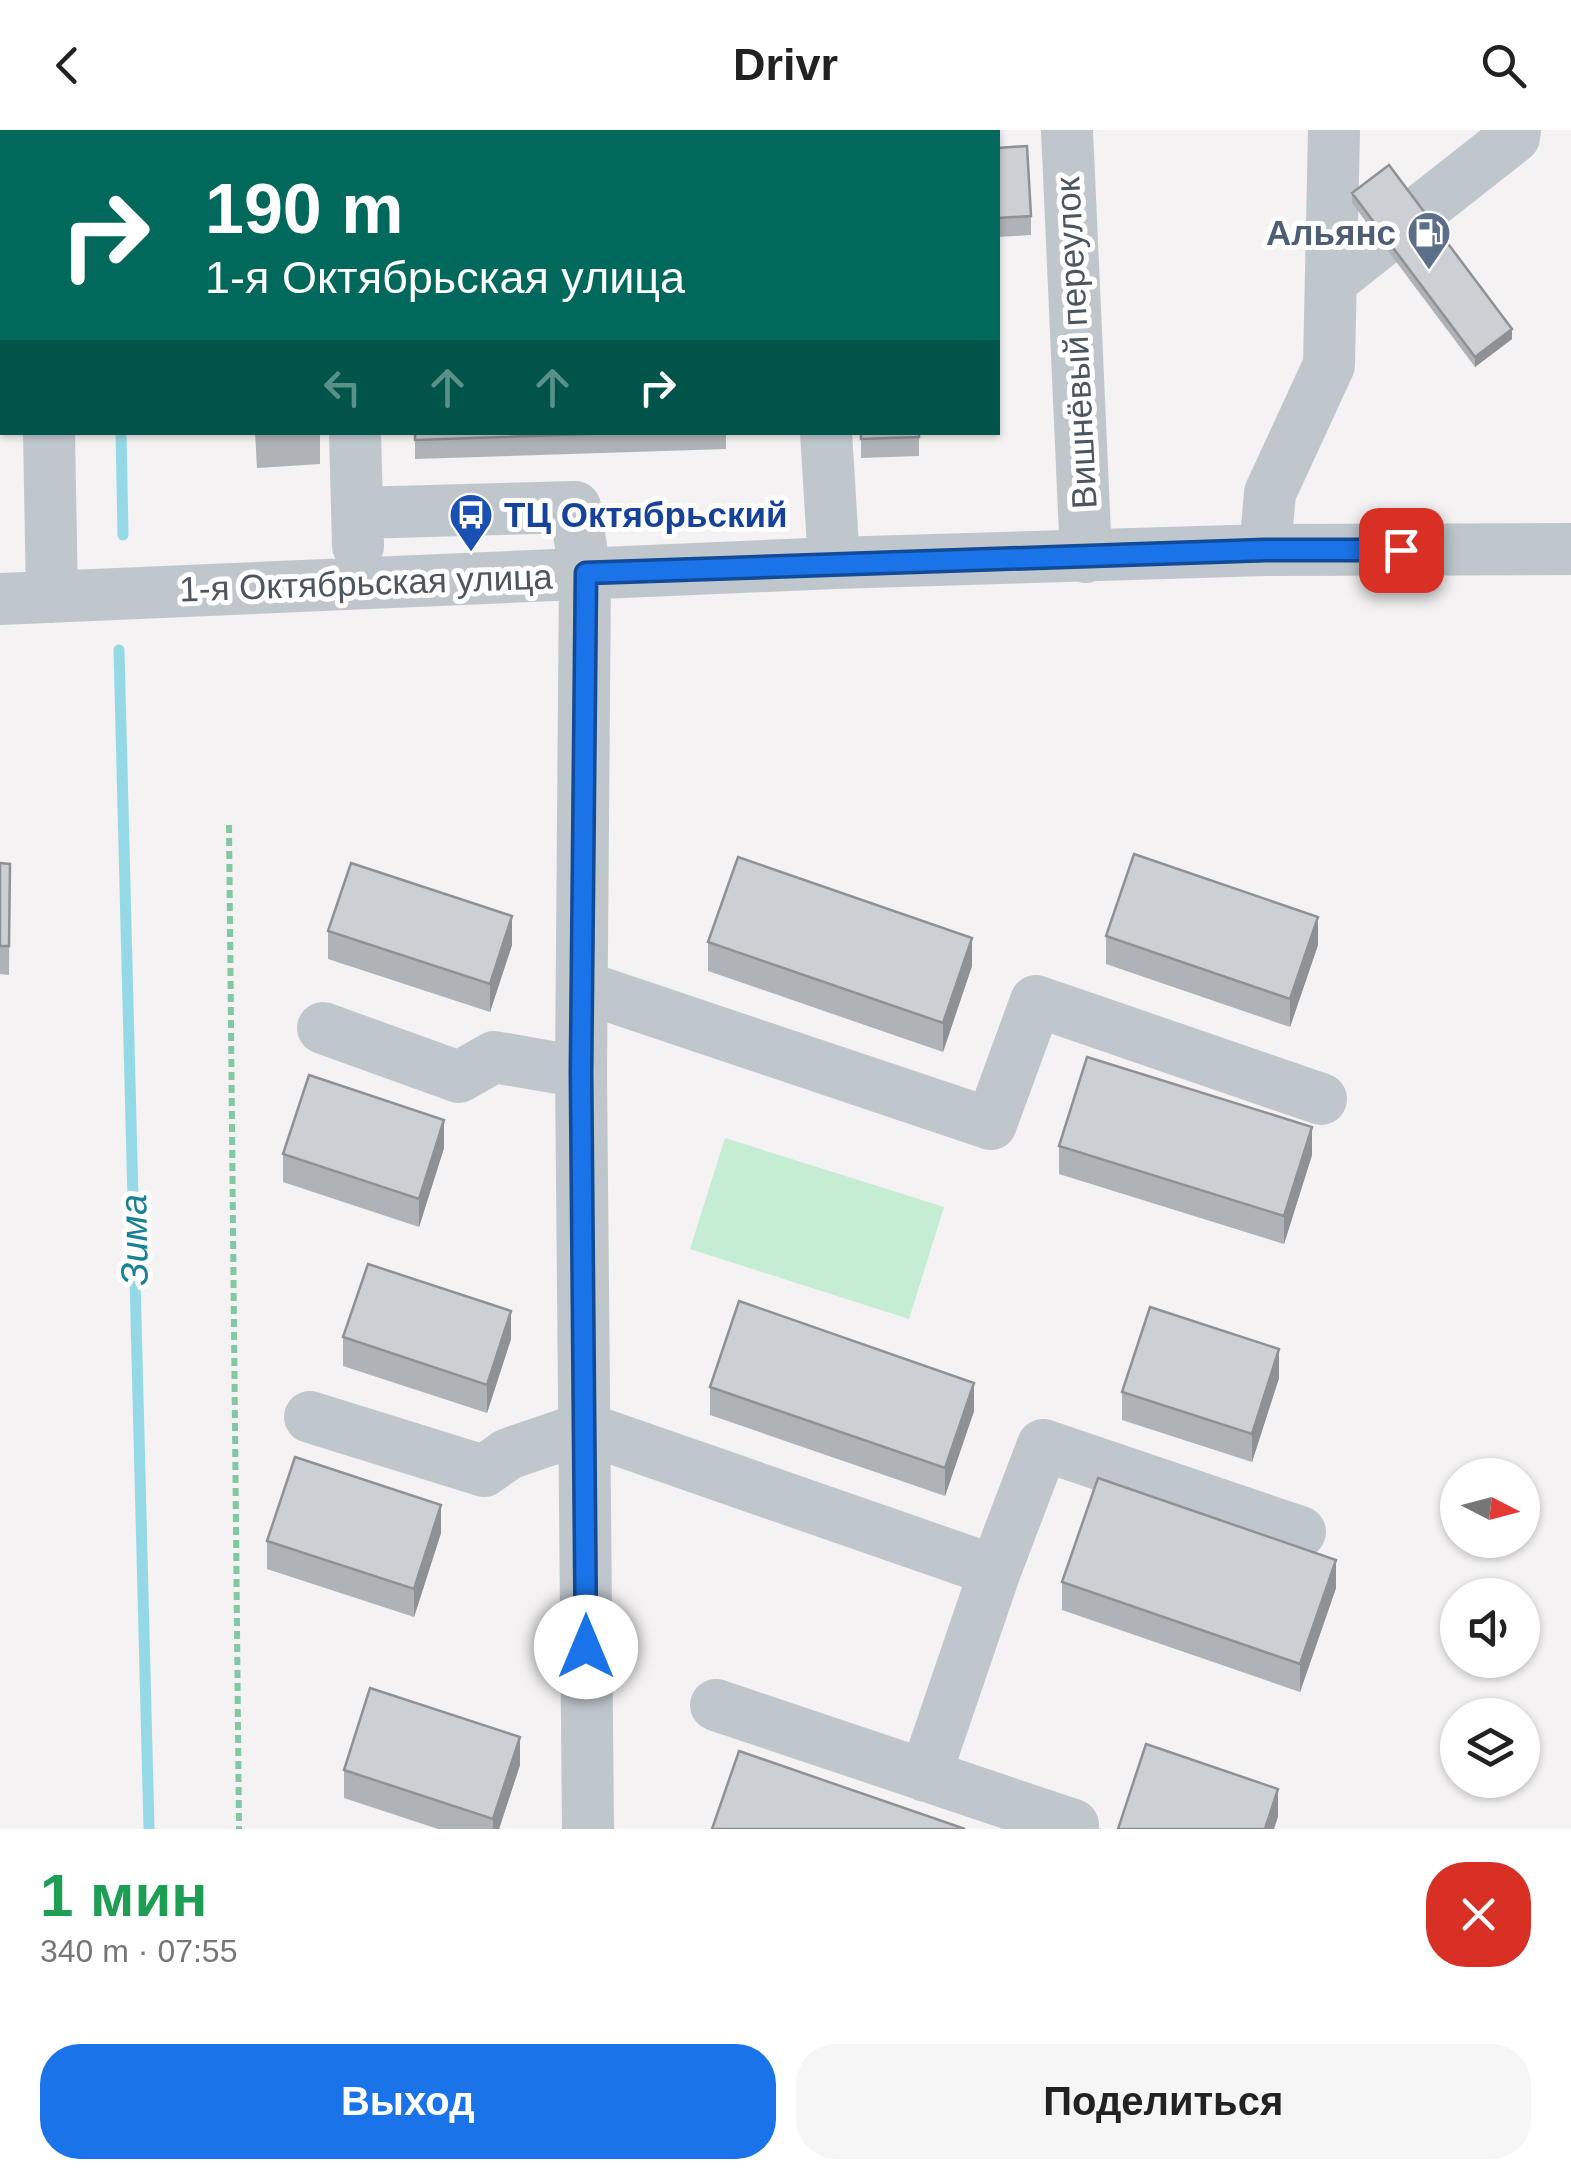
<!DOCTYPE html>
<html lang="ru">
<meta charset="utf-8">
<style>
:root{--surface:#fff;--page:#f6f6f6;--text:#222;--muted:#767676;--accent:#1a73e8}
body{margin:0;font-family:Arial,sans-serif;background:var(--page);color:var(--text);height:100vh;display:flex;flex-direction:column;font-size:38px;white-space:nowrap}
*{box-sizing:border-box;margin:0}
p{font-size:32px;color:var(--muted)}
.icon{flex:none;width:55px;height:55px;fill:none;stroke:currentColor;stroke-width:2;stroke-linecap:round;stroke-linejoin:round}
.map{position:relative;height:1699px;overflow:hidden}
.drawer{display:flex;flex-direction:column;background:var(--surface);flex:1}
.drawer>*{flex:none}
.top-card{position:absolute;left:0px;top:0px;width:1000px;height:305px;box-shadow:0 2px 8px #0004;background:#00695c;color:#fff;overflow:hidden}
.needle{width:65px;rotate:96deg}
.buttons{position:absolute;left:1440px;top:1328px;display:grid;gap:20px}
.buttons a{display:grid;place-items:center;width:100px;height:100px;border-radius:50%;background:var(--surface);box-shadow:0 2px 8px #0004;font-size:50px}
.pin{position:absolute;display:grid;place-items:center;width:85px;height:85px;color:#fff;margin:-42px;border-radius:20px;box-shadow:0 5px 15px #0006}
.me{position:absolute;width:110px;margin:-55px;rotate:0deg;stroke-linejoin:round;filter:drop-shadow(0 0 8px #0008)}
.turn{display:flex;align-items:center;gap:35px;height:210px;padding:0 40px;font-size:45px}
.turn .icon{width:130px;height:130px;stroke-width:2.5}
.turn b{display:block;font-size:70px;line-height:85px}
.lanes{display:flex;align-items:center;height:95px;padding:0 40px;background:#0003;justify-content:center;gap:50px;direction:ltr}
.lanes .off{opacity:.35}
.round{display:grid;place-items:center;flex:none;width:105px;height:105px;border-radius:40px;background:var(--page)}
.overview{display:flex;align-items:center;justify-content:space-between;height:170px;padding:0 40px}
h1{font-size:60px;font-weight:800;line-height:75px;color:#1e9e55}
.cta{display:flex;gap:20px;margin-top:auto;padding:20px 40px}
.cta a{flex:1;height:115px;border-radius:40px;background:var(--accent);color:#fff;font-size:40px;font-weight:800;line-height:115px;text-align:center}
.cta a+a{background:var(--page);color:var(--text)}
header{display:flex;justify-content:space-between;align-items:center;height:130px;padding:0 40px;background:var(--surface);font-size:45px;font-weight:800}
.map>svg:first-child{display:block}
.green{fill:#c5edd3}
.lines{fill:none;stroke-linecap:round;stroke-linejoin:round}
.stream{stroke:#96d9e6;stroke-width:11}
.path{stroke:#80c9a1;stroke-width:6;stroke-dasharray:8 5;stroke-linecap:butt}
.minor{stroke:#bfc7cd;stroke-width:52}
.wall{fill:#afb2b6}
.shaded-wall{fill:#8f9194}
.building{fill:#cccfd4;stroke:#8f9194;stroke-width:2.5}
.route-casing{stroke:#114b97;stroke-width:25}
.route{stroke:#1a73e8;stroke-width:18}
.labels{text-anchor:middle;stroke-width:10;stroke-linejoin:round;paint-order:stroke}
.service-label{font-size:35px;font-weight:bold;fill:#4e5e75;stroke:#fff;text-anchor:end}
.street-label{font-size:35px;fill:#4b565e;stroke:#fff}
.transit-label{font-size:35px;font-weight:bold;fill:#164399;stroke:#fff;text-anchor:start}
.water-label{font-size:38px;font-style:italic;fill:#178195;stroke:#fff}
</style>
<header><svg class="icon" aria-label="back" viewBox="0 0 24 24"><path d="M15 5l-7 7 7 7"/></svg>Drivr<svg class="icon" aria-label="search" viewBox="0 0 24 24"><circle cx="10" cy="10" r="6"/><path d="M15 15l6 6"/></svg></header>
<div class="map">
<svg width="1571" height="1699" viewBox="0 0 1571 1699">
<rect width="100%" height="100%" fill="#f4f2f2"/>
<path class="green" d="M725,1008l219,69 -35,112 -219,-70z"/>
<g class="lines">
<path class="stream" d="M117,0v2
M121,302l2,103
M119,520l30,1179"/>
<path class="path" d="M229,695l10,1004"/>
<path class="minor" d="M44,0v2
M349,0v2
M807,0v2
M1067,0l19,427
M1331,151l183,-144 1,-7
M49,302l3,165
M355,302l3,114
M826,302l8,131
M357,383l218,-6 10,66 -4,499 7,757
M1265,420l5,-57 59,-128 5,-235
M0,469l834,-36 431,-13 306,-1
M583,857l408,137 45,-123 285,98
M323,898l136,49 35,-20 87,15
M310,1287l174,54 24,-17 76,-26 411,143 48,-126 257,87
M716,1575l357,120 -1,4
M925,1646l70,-205"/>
</g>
<path class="wall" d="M998,18l33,68v19l-33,2z
M1352,63l160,146 -37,28 -123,-164z
M255,302h65v32l-63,4z
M415,302h311v17l-311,10z
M861,302h58v24l-58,2z
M0,733l10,1 -1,111 -9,-1z
M328,801l184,14 -22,67 -162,-53z
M1106,806l212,9 -28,82 -184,-63z
M708,812l264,24 -29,86 -235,-81z
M1059,1016l253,9 -28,89 -225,-70z
M444,1018l-25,79 -136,-45v-28z
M343,1207l168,2 -24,74 -144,-47z
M1279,1248l-27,84 -130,-42v-28z
M710,1257l264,24 -29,85 -235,-81z
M441,1403l-27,84 -147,-48v-28z
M1062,1452l274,6 -36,104 -238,-82z
M520,1635l-21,64h-61l-94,-31v-28z"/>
<path class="shaded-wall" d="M1512,199v10l-37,28v-10z
M512,786v29l-22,67v-28z
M1318,787v28l-28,82v-28z
M972,808v28l-29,86v-29z
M444,990v28l-25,79v-28z
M1312,997v28l-28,89v-28z
M511,1181v28l-24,74v-28z
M1279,1219v29l-27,84v-28z
M974,1253v28l-29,85v-28z
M441,1375v28l-27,84v-28z
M1336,1430v28l-36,104v-28z
M520,1607v28l-21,64h-6v-10z
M1278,1659v28l-4,12h-9z"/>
<path class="building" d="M660,0h58v2h-58z
M1027,16l4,70 -33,2v-70z
M1389,35l123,164 -37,28 -123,-164z
M415,302h230l-230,8z
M861,302h58v5l-58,2z
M1134,724l184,63 -28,82 -184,-63z
M738,727l234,81 -29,85 -235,-81z
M0,733l10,1 -1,82h-9z
M351,733l161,53 -22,68 -162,-53z
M1087,927l225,70 -28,89 -225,-70z
M309,945l135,45 -25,79 -136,-45z
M368,1134l143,47 -24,74 -144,-48z
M739,1171l235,82 -29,85 -235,-81z
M1150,1177l129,42 -27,85 -130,-42z
M295,1327l146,48 -27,84 -147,-48z
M1098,1348l238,82 -36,104 -238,-82z
M370,1558l150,49 -27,82 -149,-49z
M1146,1614l132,45 -13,40h-147z
M739,1621l226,78h-253z"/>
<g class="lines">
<defs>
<path id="route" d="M586,1517l-5,-575 5,-499 679,-23h136"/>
</defs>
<use href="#route" class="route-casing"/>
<use href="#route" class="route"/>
</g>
<defs>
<symbol id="fuel-pin" viewBox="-11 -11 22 30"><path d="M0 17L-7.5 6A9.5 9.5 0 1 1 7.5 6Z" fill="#5c6f8a" stroke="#fff"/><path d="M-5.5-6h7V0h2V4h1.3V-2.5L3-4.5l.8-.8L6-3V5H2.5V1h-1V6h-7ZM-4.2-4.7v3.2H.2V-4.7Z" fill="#fff"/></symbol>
<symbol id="bus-pin" viewBox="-11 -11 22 30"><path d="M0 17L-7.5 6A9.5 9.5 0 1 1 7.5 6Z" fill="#1a4fb4" stroke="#fff"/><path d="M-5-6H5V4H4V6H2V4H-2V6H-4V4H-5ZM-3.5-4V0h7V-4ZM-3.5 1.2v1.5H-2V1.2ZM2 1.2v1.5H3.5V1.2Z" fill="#fff"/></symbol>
</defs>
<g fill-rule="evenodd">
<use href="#fuel-pin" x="1404" y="78" width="50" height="68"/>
<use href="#bus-pin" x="446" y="360" width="50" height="68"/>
</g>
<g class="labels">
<g class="service-label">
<text x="1396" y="115">Альянс</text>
</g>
<g class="street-label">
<text transform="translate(1076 213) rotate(-93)" y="12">Вишнёвый переулок</text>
<text transform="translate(366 453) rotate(-2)" y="12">1-я Октябрьская улица</text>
</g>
<g class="transit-label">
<text x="504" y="397">ТЦ Октябрьский</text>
</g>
<g class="water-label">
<text transform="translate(134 1110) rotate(-91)" y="13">Зима</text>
</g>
</g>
</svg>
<div class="buttons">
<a><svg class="needle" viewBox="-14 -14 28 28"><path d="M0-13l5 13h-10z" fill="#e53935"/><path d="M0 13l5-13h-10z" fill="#767676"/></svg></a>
<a><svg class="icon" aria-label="sound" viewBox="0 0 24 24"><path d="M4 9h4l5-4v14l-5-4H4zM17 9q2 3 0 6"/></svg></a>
<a><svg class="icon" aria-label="layers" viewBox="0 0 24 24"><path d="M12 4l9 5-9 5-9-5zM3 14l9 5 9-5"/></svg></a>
</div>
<div class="pin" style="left:1401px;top:420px;background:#d93025"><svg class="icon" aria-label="arrive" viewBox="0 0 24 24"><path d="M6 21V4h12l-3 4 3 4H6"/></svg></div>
<svg class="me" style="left:586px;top:1517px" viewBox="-20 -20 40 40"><circle r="19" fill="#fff"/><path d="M0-13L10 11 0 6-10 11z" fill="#1a73e8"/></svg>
<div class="top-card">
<div class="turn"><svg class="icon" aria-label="right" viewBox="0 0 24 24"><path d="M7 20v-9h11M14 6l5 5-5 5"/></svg><div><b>190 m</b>1-я Октябрьская улица</div></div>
<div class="lanes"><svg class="icon off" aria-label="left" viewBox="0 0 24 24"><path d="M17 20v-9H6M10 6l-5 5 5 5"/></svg><svg class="icon off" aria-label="ahead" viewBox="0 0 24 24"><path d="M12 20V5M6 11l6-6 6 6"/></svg><svg class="icon off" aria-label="ahead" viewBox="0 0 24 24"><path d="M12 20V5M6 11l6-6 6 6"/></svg><svg class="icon" aria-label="right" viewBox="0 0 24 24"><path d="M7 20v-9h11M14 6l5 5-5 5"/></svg></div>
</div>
</div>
<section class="drawer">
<div class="overview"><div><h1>1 мин</h1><p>340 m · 07:55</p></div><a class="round" style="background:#d93025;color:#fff"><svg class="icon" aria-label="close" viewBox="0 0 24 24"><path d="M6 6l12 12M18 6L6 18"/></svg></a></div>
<div class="cta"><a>Выход</a><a>Поделиться</a></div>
</section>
